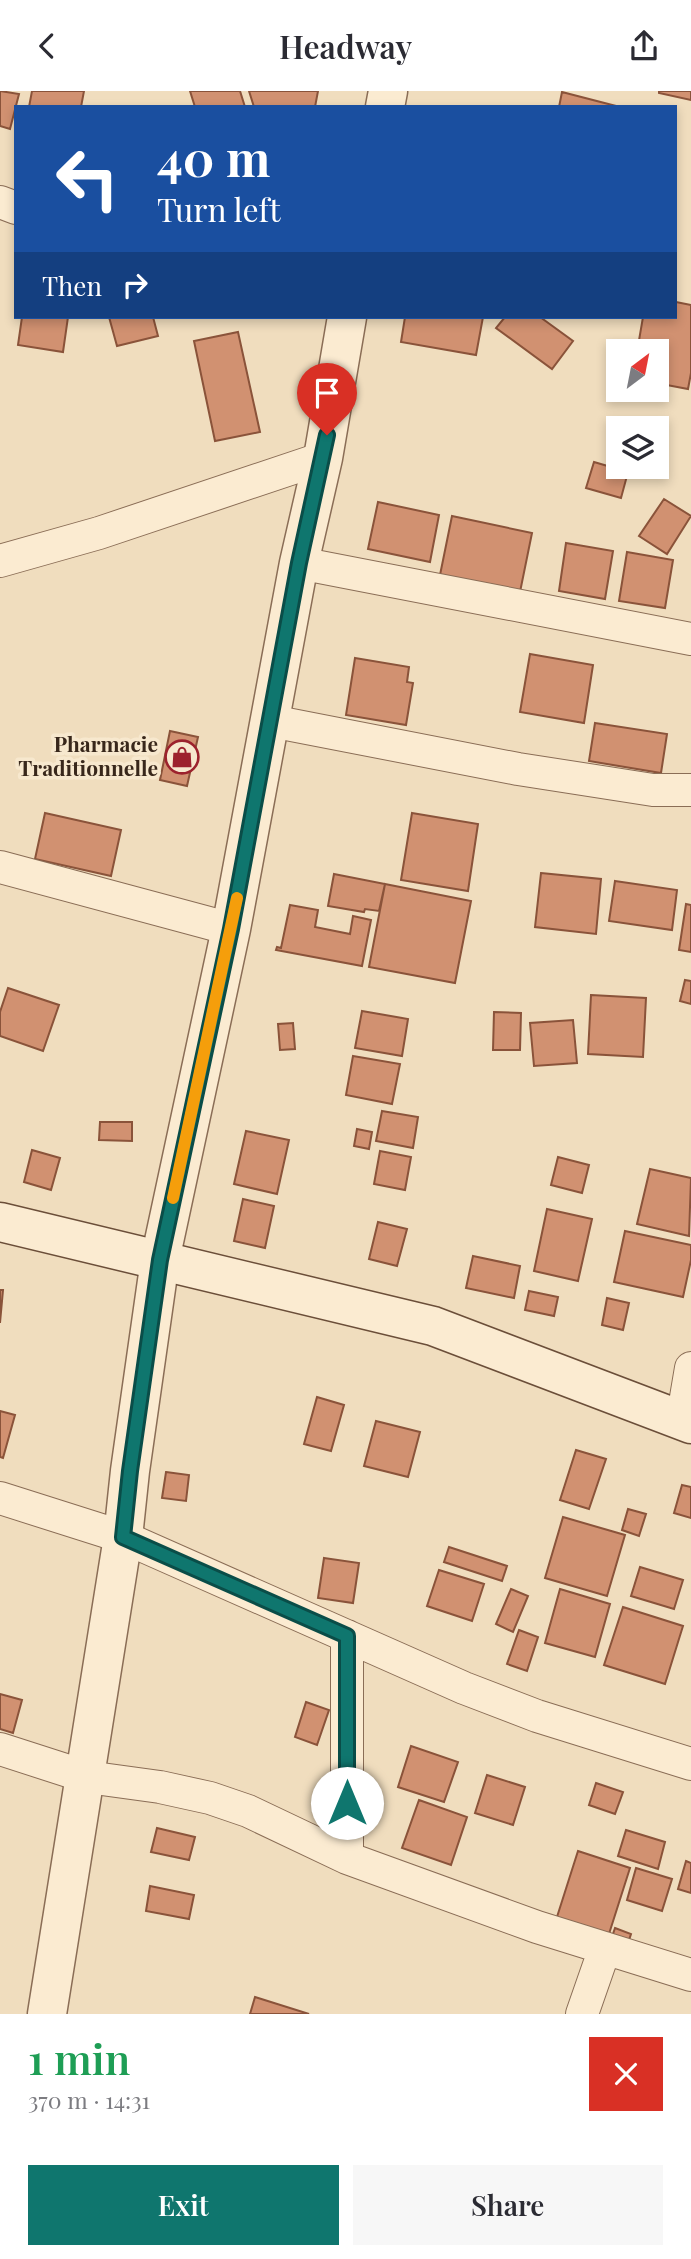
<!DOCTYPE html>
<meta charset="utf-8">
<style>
:root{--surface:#fff;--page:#f7f7f7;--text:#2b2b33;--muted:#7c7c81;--accent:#0f766e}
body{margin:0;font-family:"Playfair Display",serif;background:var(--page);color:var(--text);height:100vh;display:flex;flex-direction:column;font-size:26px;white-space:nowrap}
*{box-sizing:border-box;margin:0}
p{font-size:23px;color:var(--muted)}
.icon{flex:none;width:38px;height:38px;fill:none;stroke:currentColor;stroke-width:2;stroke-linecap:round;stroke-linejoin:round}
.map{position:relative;height:1923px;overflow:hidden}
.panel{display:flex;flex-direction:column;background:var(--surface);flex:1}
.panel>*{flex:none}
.hud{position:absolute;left:14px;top:14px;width:663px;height:214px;border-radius:0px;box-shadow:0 4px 10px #0003;background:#1a4fa0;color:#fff;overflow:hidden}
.needle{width:46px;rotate:32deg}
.fabs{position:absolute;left:606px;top:248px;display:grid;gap:14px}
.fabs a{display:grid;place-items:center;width:63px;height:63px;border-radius:0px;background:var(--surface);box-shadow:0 4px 10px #0003;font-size:35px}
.pin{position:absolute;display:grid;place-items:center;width:60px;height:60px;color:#fff;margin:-72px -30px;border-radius:50% 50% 50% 0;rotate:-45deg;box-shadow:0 0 7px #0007}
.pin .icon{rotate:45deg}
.me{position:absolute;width:77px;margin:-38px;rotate:0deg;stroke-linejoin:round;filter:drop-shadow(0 0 5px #0008)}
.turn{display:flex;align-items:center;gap:24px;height:147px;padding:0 28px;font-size:32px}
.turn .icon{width:91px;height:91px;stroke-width:2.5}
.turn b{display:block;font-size:49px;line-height:60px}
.then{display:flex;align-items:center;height:66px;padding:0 28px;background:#0003;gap:14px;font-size:26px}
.round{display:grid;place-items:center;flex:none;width:74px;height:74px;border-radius:0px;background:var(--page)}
.overview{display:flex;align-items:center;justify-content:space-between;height:119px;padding:0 28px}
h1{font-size:42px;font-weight:600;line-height:52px;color:#1e9e55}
.cta{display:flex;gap:14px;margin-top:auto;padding:14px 28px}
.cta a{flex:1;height:80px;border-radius:0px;background:var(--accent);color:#fff;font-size:28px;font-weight:600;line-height:80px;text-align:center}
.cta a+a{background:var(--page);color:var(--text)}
header{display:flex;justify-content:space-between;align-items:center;height:91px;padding:0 28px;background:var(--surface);font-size:32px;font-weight:600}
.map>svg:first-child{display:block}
.building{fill:#d19171;stroke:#8a533a;stroke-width:2}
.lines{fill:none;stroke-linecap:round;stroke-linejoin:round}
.minor-casing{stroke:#8a6d56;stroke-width:34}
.tertiary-casing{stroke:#8a6d56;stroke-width:41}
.secondary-casing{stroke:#6b4e39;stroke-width:41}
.minor{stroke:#fbebd1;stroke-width:32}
.tertiary{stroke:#fbebd1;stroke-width:38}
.secondary{stroke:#fbebd1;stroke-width:38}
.route-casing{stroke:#0a4d48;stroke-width:18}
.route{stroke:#0f766e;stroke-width:12}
.slow{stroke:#f59e0b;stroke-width:12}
.labels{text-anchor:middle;stroke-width:7;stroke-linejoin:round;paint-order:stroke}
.poi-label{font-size:21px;font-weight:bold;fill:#38271b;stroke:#f7e8ce;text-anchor:end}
</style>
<header><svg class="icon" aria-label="back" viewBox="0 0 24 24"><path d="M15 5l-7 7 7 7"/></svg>Headway<svg class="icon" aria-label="share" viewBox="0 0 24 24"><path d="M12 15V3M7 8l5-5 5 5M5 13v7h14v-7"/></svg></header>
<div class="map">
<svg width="691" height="1923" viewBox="0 0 691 1923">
<rect width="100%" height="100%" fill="#f0ddbe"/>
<path class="building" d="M0,0l19,3 -9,35 -10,-3z
M32,0h52l-3,16h-52z
M190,0h50l5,16h-50z
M249,0h69l-3,16h-61z
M659,0h32v9l-32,-7z
M562,1l58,15h-61z
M676,211l15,3v68l-3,16 -32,-6v-31h-19l6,-35h33z
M22,226h46l-5,35 -45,-7z
M109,226h44l5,19 -41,10z
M405,226h78l-7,38 -75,-13z
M505,226h35l33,24 -21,28 -56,-41z
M238,241l22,100 -45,9 -21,-100z
M594,371l34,10 -7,26 -35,-10z
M664,408l27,17 -24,38 -28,-18z
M378,411l61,13 -9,47 -62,-13z
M452,425l80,17 -12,59 -80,-17z
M566,452l47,8 -8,48 -46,-8z
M627,461l46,8 -8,48 -46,-7z
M530,563l63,11 -9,58 -64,-11z
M355,567l54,9 -2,15 6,1 -7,42 -60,-10z
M595,632l72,11 -6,39 -72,-12z
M170,640l28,6 -11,49 -27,-6z
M45,722l76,17 -10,46 -76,-17z
M412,722l66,11 -10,67 -67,-11z
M541,782l60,6 -5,55 -61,-7z
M334,783l51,10 -6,27 -14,-2 -1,3 -36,-6z
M615,790l62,9 -5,40 -63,-9z
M385,793l86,17 -16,82 -86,-16z
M686,813l5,1v47l-12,-2z
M290,814l28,5 -3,17 35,7 3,-18 18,4 -9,46 -86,-16 1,-3 4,1z
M685,889l6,1v23l-11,-3z
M8,897l51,17 -16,46 -43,-15v-24z
M591,904l55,3 -3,59 -55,-3z
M362,920l46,8 -6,37 -47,-8z
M494,921l27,1 -1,37h-27z
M573,929l4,43 -43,3 -4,-43z
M293,932l2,26 -15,1 -2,-26z
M353,965l47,8 -8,40 -46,-9z
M382,1020l36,6 -5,31 -37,-7z
M100,1031h32v19l-33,-1z
M357,1038l15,3 -3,17 -15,-3z
M246,1040l43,9 -12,54 -43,-10z
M32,1059l28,8 -9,32 -27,-8z
M380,1060l31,6 -6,33 -31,-6z
M558,1066l31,8 -7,28 -31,-8z
M650,1078l41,9 -2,58 -52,-12z
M243,1108l31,7 -9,42 -31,-7z
M547,1118l45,10 -14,62 -44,-10z
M378,1131l29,7 -10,37 -28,-7z
M625,1140l66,14v15l-8,37 -69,-15z
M473,1165l47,10 -6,32 -48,-10z
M0,1199h3l-3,33z
M529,1200l29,6 -4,19 -29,-6z
M607,1207l22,5 -6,27 -21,-5z
M317,1306l27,8 -13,46 -27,-7z
M0,1320l15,4 -12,43 -3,-1z
M376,1330l44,11 -12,45 -44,-11z
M576,1359l30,9 -17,50 -29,-9z
M166,1381l23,3 -3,26 -24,-3z
M682,1394l9,2v31l-17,-5z
M628,1418l18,5 -7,22 -17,-6z
M563,1426l62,18 -18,61 -62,-18z
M449,1456l58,19 -5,15 -58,-19z
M324,1467l35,5 -6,40 -35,-5z
M640,1476l43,13 -9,29 -43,-13z
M439,1479l45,14 -12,37 -45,-15z
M511,1498l17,7 -15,36 -17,-8z
M560,1498l50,15 -15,53 -50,-14z
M623,1516l60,19 -18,58 -61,-19z
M519,1539l19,7 -11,34 -20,-7z
M0,1603l22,6 -9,33 -13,-4z
M306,1611l23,8 -12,35 -22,-8z
M411,1655l47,16 -14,40 -46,-15z
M487,1684l38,12 -12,38 -38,-12z
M596,1692l27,9 -8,22 -26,-9z
M419,1709l48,17 -16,48 -49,-17z
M157,1737l38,9 -6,23 -38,-8z
M626,1739l39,12 -7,27 -40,-13z
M578,1760l52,17 -22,69 -52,-17z
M686,1770l5,2v30l-13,-4z
M636,1777l36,11 -10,32 -35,-11z
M150,1795l44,9 -5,24 -43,-8z
M615,1837l16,6 -6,18 -16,-6z
M255,1906l54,17h-59z"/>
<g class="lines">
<defs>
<path id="minor" d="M0,111l16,6
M0,470l99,-28 224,-75
M299,472l392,76
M271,630l247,48 135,21h38
M0,776l231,62
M682,1330l9,-53
M0,1407l123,39 341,151 73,28 154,48
M0,1658l87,28 73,10 50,11 38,13 99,47 190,69 154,48
M347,1767v-222
M582,1923l23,-66"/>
<path id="tertiary" d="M385,16l3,-16
M47,1923l76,-477 7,-66 30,-211 71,-331 68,-366 24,-105 24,-141"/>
<path id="secondary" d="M0,1131l433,104 258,98"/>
</defs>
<use href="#minor" class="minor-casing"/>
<use href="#tertiary" class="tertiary-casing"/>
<use href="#secondary" class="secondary-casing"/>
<use href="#minor" class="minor"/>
<use href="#tertiary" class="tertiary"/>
<use href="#secondary" class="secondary"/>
</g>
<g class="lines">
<defs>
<path id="route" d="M327,344l-28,128 -68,366 -71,331 -30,211 -7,66 224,99v167"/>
</defs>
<use href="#route" class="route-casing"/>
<use href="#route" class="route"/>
<path class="slow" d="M173,1107l64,-300"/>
</g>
<defs>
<symbol id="shop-ring" viewBox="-11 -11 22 22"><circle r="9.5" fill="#f7e8ce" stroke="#9c222d" stroke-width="1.5"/><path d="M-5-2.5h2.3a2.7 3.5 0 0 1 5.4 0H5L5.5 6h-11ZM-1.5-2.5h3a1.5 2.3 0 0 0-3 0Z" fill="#9c222d"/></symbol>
</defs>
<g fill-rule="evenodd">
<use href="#shop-ring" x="163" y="647" width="38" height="38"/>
</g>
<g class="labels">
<g class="poi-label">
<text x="158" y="661">Pharmacie<tspan x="158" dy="24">Traditionnelle</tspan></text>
</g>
</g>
</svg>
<div class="fabs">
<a><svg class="needle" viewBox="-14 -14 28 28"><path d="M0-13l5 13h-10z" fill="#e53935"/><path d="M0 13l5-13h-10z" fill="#7c7c81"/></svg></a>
<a><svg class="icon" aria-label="layers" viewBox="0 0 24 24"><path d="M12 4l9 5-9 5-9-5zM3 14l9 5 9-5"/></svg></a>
</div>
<div class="pin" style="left:327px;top:344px;background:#d93025"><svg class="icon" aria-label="arrive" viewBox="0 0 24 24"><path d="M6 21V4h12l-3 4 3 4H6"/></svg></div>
<svg class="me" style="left:347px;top:1712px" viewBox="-20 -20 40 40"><circle r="19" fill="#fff"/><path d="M0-13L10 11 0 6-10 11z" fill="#0f766e"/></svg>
<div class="hud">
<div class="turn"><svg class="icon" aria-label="left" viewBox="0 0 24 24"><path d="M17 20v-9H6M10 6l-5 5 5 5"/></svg><div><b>40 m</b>Turn left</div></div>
<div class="then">Then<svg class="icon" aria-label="right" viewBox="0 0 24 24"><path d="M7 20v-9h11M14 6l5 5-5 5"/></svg></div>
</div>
</div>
<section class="panel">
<div class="overview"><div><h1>1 min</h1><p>370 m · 14:31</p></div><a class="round" style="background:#d93025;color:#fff"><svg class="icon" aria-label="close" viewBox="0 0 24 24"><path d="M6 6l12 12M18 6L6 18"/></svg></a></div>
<div class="cta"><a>Exit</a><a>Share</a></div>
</section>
